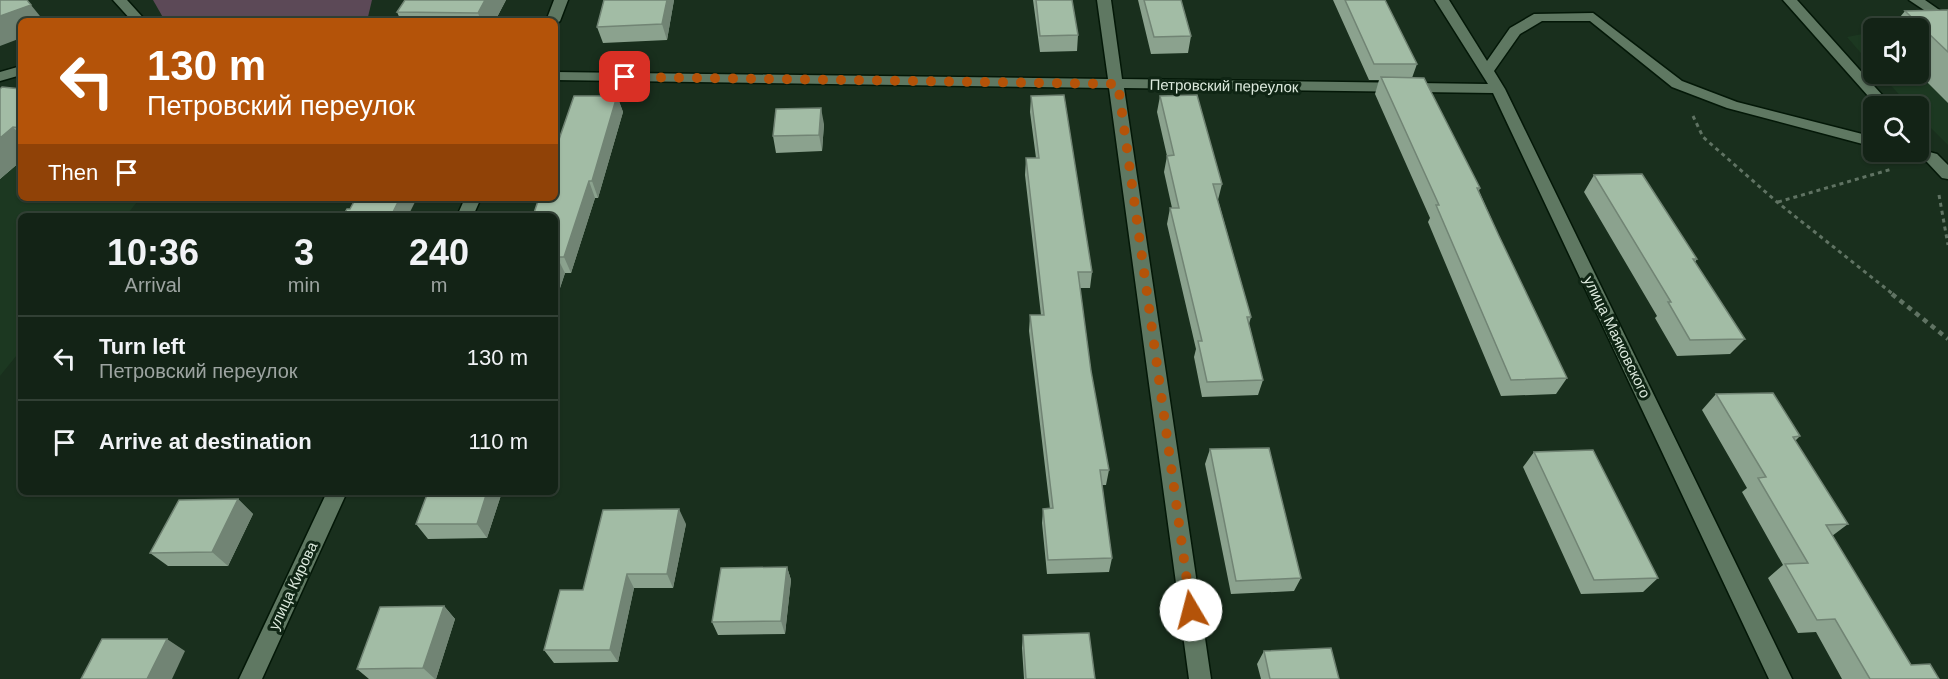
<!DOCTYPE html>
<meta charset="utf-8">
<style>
:root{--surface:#132316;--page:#202f23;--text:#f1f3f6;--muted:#9da4a1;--line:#324035}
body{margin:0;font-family:Arial,sans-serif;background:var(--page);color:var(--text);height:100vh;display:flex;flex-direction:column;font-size:22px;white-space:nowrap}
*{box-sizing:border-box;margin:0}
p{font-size:20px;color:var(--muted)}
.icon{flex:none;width:33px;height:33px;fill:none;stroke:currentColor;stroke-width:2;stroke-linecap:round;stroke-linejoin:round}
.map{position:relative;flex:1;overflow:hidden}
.details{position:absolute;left:18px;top:213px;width:540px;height:282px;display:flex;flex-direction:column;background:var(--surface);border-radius:9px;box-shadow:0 2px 4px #0004,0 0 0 2px var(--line)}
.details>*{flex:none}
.hud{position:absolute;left:18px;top:18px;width:540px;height:183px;border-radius:9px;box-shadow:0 2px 4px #0004,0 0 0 2px var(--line);background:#b45309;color:#fff;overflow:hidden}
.buttons{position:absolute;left:1863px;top:18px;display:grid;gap:12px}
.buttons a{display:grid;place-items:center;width:66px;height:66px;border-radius:9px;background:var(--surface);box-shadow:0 2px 4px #0004,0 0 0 2px var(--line);font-size:30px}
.pin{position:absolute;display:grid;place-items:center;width:51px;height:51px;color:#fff;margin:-26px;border-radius:12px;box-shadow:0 3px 9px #0006}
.me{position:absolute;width:66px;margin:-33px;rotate:352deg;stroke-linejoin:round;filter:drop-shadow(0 0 4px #0008)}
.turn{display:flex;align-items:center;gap:21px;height:126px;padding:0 30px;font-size:27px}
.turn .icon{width:78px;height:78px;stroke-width:2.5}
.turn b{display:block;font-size:42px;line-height:51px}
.then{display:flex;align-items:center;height:57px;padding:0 30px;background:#0003;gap:12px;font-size:22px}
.eta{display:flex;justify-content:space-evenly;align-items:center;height:102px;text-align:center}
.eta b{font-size:36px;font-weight:700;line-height:42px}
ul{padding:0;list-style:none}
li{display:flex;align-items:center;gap:18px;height:84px;padding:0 30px;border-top:2px solid var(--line)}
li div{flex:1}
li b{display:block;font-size:22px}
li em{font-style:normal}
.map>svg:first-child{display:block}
.built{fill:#1c3821}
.green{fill:#5c4957}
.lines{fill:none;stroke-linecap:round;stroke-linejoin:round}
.minor-casing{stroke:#031707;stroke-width:3}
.path-far1{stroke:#607363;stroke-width:3;stroke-dasharray:4 4;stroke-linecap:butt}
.path{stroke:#607363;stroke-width:4.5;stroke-dasharray:5 5;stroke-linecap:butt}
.minor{fill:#5f7862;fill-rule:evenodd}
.wall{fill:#8ba28e}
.shaded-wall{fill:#718474}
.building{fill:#a2bca5;stroke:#718474;stroke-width:1.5}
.route{stroke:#b45309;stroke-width:10;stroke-dasharray:0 18}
.labels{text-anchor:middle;stroke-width:6;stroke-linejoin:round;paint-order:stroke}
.street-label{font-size:15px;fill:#ddeade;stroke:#0f2514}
</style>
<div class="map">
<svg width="1948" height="679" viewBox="0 0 1948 679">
<rect width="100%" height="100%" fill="#192f1d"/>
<path class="built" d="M1948,16v129l-29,-29 -1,-10h-8l-30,-32h38v-46h-30z
M1873,32h1l-1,35 -26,-30z
M21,87v111h119l-14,18h-105v134l-21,26v-282z"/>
<path class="green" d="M153,0h219l-5,21h-202z"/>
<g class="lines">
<defs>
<path id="minor" d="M113,0h14l19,21h-14z
M554,0h14l-8,21 -5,4v-4h-9z
M1097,0h14l11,79 366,5 -53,-84h14l38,61 23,-33 24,-14 59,-1 89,68 55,21 137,35v10l-147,-39 -55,-21 -82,-66h-48l-22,13 -26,37 11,18 287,590h-23l-276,-586 -369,-5 87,591h-22l-80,-591 -554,-8v-8l553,7z
M1783,0h14l95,106h-15z
M1909,0h16l23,16v10z
M21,66v9l-21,6v-9z
M1918,149l19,5 11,11v14l-6,-1 -15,-16 -24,-6 -3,-4z
M465,198h16l-8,18h-16z
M327,492h20l-85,187h-23z"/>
</defs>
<use href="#minor" class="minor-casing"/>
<path class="path-far1" d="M1693,116l10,21 74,65 117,93
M1939,195l9,50
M1778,202l114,-33"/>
<path class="path" d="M1892,294l56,45"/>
<use href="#minor" class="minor"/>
</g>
<path class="wall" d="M506,0l-11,21h-94l-4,-9z
M604,0h70l-7,40 -64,3 -6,-16z
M1033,0h39l6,35 -1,16 -37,1z
M1138,0h43l10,36 -3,17 -37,1z
M1333,0h52l32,64 -5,14 68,110 -1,3 20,45 68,142 -11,16 -55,2 -73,-174 2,-4 -55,-124 4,-14h-10z
M1948,10v93l-30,-30v-45h-27l14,-17z
M0,89h21v72l-21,18z
M617,96l6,16 -25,86h-3l-24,75h-6l-10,30v-87z
M1031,96l61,176 -2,16h-10l11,83 18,99 -3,15h-4l10,73 -3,14 -62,2 -5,-51 1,-14h7l-21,-178 1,-16h11l-16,-140 1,-17h10l-6,-46z
M1160,96l62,88 -4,16 33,117 -2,7 14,56 -5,15 -56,2 -8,-40 2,-8 -29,-125 3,-16h2l-8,-36 3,-16 -10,-44z
M824,124l-2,27 -46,2 -3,-17z
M1594,175l103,84 -2,3 50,77 -15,15 -53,2 -22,-38 2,-2 -73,-124z
M1716,394l84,42 -5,5 53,83 -16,12 79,129 28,14h-97l-26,-47 -18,1 -30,-55 15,-13 -41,-73 5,-4 -45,-78z
M1210,449l91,129 -7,13 -63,3 -26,-130z
M1534,452l124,126 -15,14 -62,2 -58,-127z
M428,492h74l-15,46 -59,1 -12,-15z
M238,499l15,15 -25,52h-60l-18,-13z
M686,524l-13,64h-39l-16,74 -64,1 -10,-13 39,-60z
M787,567l4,13 -6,54 -67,1 -6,-13z
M444,606l11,13 -19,60h-67l-12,-10z
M1023,635l72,44h-71l-2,-31z
M1264,651l75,28h-78l-4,-15z"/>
<path class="shaded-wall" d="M485,0h21l-11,21h-14l-3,-8z
M667,0h7l-7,40 -5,-16z
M31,5l13,16h-23v17l-21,8v-30z
M617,96l6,16 -25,86 -6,-17z
M821,108l3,16 -2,27 -3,-16z
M13,127l8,9v25l-21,18v-41z
M589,181l6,17 -24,75 -7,-16z
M400,198h17l-9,18h-17z
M557,257l8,16 -10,30v-39z
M487,492h15l-15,46 -10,-14z
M238,499l15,15 -25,52 -16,-14z
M679,509l7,15 -13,64 -6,-14z
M787,567l4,13 -6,54 -4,-13z
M627,574l7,14 -16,74 -8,-12z
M444,606l11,13 -19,60h-1l-12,-11z
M167,639l18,12 -13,28h-25z"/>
<path class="building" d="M0,0h27l4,5 -31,11z
M405,0h80l-7,13 -81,-1z
M604,0h63l-5,24 -65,3z
M1036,0h36l6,35 -38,1z
M1144,0h37l10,36 -37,1z
M1345,0h40l32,64h-43z
M1948,10v42l-43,-41z
M1381,77l43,1 56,110h-3l22,48 68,142 -56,2 -75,-175h3z
M2,87l19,2v39l-8,-1 -13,11v-49z
M1064,95l28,177h-14l13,99 18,99h-9l12,88 -64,2 -5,-51 10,-1 -23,-193h14l-18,-157h13l-8,-62z
M1197,95l25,89h-9l38,133h-4l16,63 -56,2 -9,-41h4l-32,-133h9l-12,-52 7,-1 -14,-59z
M574,96h43l-25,85h-3l-25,76h-7l-2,7v-48h-22l6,-18h16v-47z
M821,108l-2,27 -46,1 3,-27z
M1642,174l55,85h-4l52,80 -55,1 -22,-38h3l-77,-127z
M356,198h44l-9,18h-48l4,-7h3z
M1773,393l27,43 -7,1 55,87 -22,1 85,140 19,-1 9,15h-69l-35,-60 -18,1 -32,-56 23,-1 -50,-85 8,-1 -50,-83z
M1269,448l32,130 -65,3 -26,-132z
M1593,450l65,128 -64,2 -60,-128z
M428,492h59l-10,32h-61z
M238,499l-26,53 -62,1 29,-53z
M679,509l-12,65h-40l-17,76h-66l16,-60h23l20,-80z
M787,567l-6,54 -69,1 9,-54z
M444,606l-21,62 -66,1 23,-62z
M1089,633l6,46h-69l-3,-44z
M102,639h65l-20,40h-66z
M1331,648l8,31h-69l-6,-28z"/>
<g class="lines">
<path class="route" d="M625,77l493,7 73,526"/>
</g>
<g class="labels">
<g class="street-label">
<text transform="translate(1224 86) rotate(1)" y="5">Петровский переулок</text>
<text transform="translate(1617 337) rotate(64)" y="5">улица Маяковского</text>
<text transform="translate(293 586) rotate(-65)" y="5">улица Кирова</text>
</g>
</g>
</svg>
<div class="buttons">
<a><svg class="icon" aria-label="sound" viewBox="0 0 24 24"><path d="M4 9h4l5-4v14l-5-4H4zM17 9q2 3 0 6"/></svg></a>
<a><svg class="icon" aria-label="search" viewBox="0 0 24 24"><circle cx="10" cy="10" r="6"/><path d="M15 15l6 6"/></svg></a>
</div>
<div class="pin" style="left:625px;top:77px;background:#d93025"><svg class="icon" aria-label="arrive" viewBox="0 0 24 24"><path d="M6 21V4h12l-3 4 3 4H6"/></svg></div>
<svg class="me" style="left:1191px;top:610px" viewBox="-20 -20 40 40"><circle r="19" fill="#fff"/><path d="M0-13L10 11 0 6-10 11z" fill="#b45309"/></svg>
<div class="hud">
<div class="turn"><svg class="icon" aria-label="left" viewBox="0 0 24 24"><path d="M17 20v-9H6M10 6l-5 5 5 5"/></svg><div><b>130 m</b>Петровский переулок</div></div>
<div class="then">Then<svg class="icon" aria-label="arrive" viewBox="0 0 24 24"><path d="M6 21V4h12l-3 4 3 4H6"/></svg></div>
</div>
<section class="details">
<div class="eta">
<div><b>10:36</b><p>Arrival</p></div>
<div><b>3</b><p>min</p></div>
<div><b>240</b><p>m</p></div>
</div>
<ul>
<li><svg class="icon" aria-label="left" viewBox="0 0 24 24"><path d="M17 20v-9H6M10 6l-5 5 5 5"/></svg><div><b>Turn left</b><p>Петровский переулок</p></div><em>130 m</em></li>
<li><svg class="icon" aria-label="arrive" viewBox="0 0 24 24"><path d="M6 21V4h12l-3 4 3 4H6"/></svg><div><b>Arrive at destination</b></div><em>110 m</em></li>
</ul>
</section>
</div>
